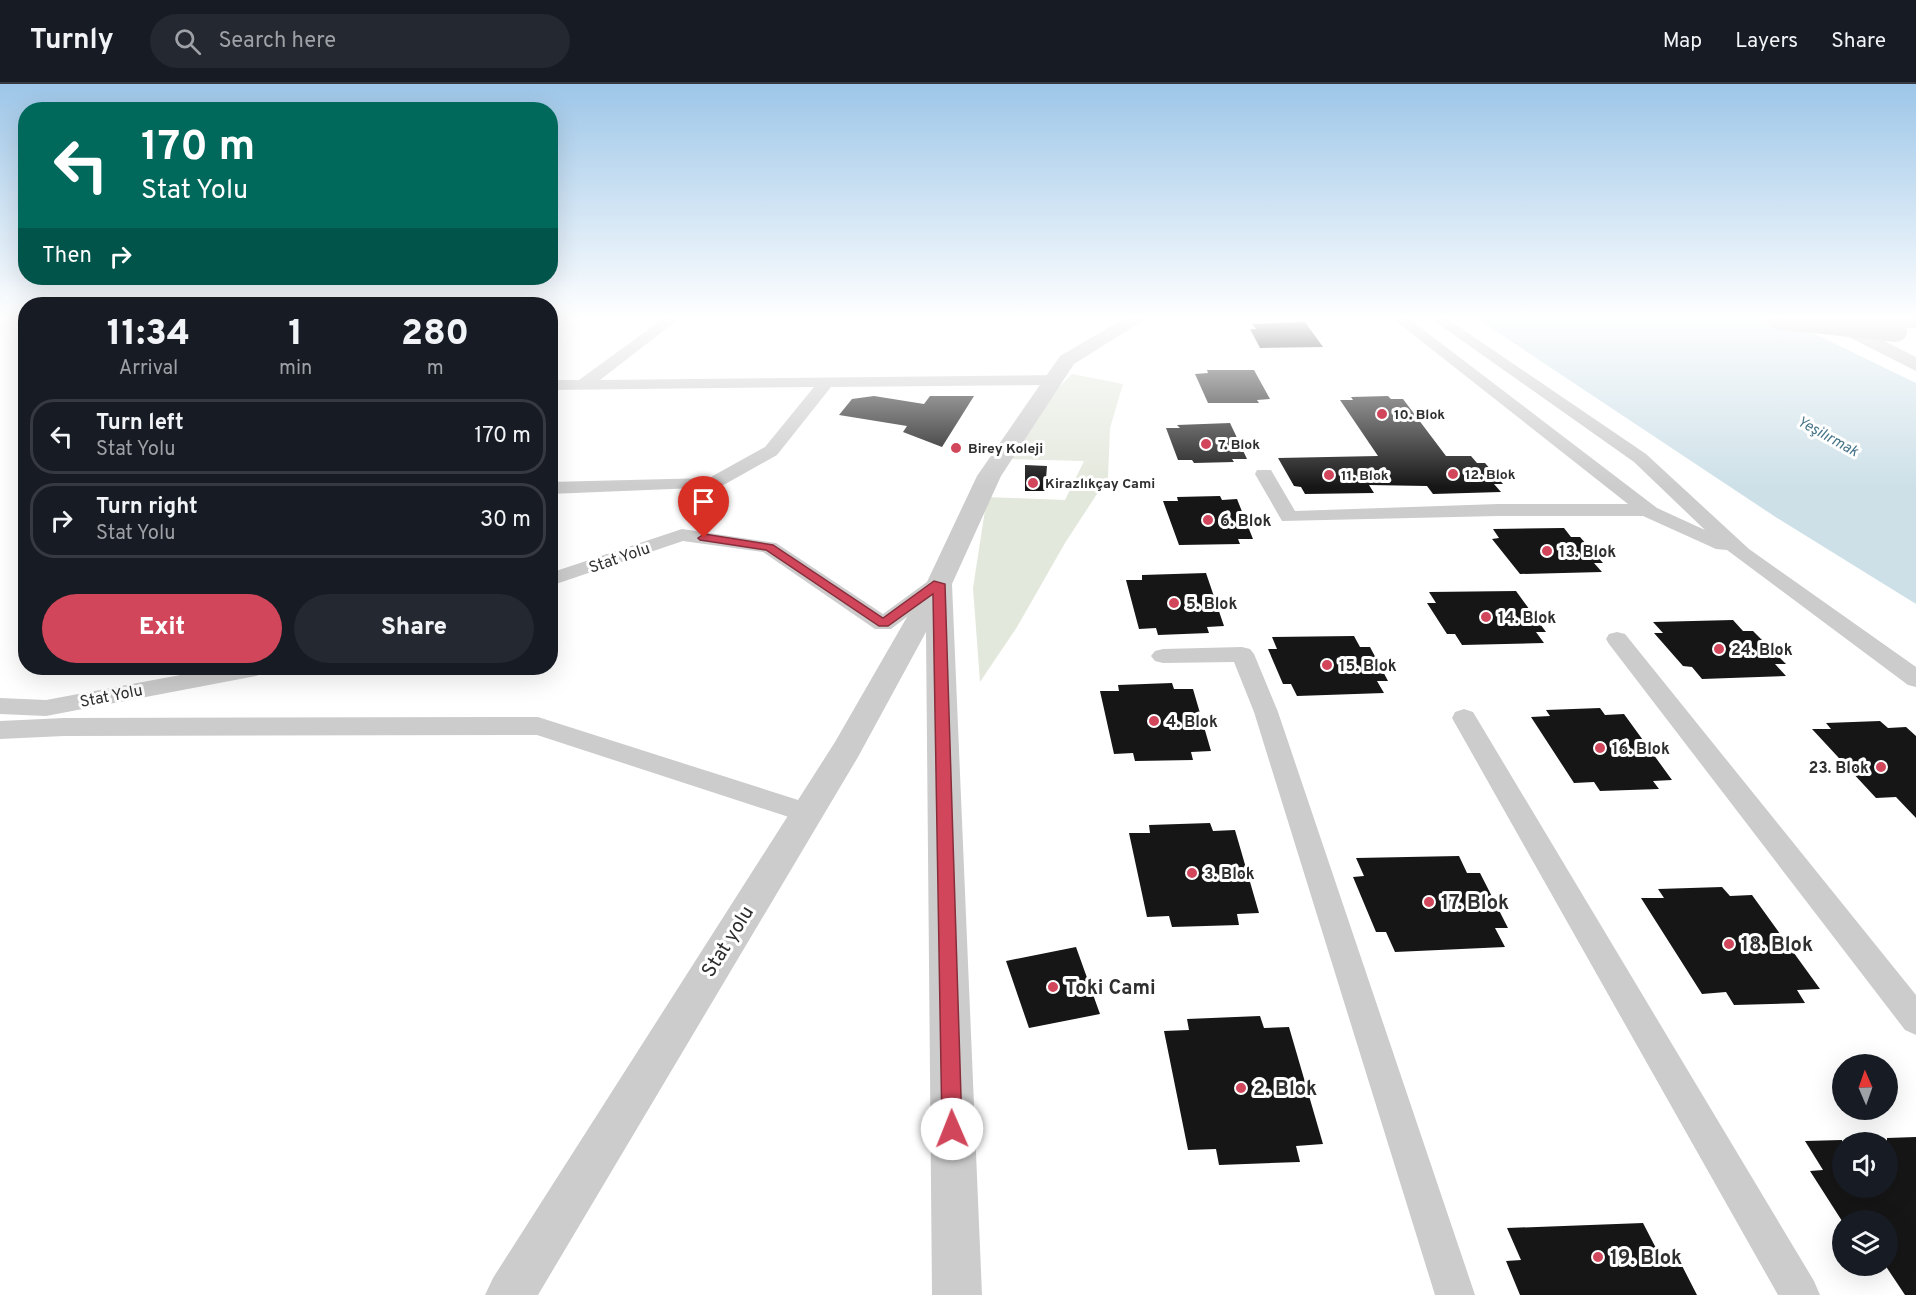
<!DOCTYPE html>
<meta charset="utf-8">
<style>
:root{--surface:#171b24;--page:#242831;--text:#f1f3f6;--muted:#9ea1a6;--line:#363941;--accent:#d1465b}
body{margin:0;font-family:Overpass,sans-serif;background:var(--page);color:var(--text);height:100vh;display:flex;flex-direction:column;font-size:22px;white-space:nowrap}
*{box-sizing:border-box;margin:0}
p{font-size:20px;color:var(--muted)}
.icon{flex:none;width:33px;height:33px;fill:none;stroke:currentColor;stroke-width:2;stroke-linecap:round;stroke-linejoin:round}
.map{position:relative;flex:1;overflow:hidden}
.details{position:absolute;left:18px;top:213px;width:540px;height:378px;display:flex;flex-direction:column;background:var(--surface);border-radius:24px;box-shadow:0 6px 24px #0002}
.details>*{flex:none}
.guide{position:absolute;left:18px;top:18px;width:540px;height:183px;border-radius:24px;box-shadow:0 6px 24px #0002;background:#00695c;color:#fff;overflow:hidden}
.needle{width:39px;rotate:358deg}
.fabs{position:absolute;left:1832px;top:970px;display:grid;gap:12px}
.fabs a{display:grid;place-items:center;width:66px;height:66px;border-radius:50%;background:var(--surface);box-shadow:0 6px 24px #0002;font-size:30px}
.pin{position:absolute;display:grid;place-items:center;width:51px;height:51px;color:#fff;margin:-62px -26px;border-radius:50% 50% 50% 0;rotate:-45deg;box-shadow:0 0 6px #0007}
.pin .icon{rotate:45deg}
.me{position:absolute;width:66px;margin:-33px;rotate:359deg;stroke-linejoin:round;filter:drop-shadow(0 0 4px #0008)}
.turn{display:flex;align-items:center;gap:21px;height:126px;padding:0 24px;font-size:27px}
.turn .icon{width:78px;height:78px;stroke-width:2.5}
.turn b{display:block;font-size:42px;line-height:51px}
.then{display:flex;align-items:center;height:57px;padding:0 24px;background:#0003;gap:12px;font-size:22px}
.eta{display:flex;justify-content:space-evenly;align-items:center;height:102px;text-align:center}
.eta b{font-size:36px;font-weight:800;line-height:42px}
.action{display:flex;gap:12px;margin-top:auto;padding:12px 24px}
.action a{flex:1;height:69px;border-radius:36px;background:var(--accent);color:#fff;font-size:24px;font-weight:800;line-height:69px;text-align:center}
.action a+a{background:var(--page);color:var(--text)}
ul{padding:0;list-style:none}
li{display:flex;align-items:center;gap:18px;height:75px;margin:0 12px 9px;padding:0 12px;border:3px solid var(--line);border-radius:24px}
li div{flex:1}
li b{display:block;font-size:22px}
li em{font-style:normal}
header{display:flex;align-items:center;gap:36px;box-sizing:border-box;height:84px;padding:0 30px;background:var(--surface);border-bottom:2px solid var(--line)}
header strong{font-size:28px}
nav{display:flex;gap:33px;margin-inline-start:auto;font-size:21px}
.search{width:420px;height:54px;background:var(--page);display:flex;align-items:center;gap:15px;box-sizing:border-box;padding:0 21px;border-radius:33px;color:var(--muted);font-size:22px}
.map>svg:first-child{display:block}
.green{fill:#e3e8dc}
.water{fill:#cde0e8}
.building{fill:#161616}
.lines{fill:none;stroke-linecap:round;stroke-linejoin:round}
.minor{fill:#ccc;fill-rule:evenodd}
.tertiary{fill:#ccc;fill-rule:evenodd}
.secondary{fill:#b9b9b9;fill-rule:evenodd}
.secondary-bridge{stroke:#b9b9b9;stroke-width:22}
.route{fill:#d1465b;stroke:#882e3b;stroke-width:1.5}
.poi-dot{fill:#d1465b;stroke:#fff;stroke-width:2}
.labels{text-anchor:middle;stroke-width:6;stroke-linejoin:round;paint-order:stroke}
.far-poi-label{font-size:14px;font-weight:bold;fill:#2f2f2f;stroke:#fff;text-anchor:start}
.far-water-label{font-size:15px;font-style:italic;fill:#467488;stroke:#fff}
.poi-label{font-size:16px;font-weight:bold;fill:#2f2f2f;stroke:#fff;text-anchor:start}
.street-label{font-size:16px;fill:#2f2f2f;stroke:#fff}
.near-poi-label{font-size:20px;font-weight:bold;fill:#2f2f2f;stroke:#fff;text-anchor:start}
.near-street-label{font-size:20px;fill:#2f2f2f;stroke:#fff}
</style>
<header>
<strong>Turnly</strong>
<div class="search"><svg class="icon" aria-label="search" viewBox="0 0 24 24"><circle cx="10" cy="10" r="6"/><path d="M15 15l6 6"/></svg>Search here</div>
<nav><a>Map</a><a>Layers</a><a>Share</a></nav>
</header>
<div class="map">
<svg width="1916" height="1211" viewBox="0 0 1916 1211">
<rect width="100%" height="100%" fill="#fff"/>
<path class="green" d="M1072,290l51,10 -13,44 -2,49 -43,66 -48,84 -37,55 -7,-94 14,-91 78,3 19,-39 -77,-2 45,-74 8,1z"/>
<path class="water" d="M1476,234h306l134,65v221l-139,-86z"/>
<path class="building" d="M1305,238l18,25 -63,1 -10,-19h6l-4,-5z
M1207,286h47l16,29 -13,1 2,3h-51l-13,-29 13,-1z
M874,312l50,8 6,-8h44l-32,51 -39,-15 4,-6 -68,-11 13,-16z
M1388,312l3,3h12l43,57h25l6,7h8l18,21h-9l7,8 -68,2 -6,-8 -58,-1 5,8 -69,1 -4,-7 -7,-1 -16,-28 100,-2 -38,-56h13l-2,-3z
M1230,339l17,36h-15l2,3 -40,1 -2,-3h-14l-12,-32h14l-3,-3z
M1025,381l22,1 -2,25h-20z
M1220,412l2,4 15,-1 16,40h-15l2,5 -61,1 -16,-44h15l-1,-4z
M1564,444l7,9h9l23,26h-9l8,9 -82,2 -28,-35 7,-1 -6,-9z
M1206,489l18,53 -17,1 2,6 -51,2 -2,-7 -17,1 -13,-49h16v-5z
M1516,507l30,41h-10l8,11 -82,2 -7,-11h-8l-20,-31h9l-7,-11z
M1733,536l10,11h10l33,33h-11l11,12 -84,3 -10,-12 -9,-1 -29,-33h9l-10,-11z
M1354,552l6,11h10l18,34h-11l7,12 -87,3 -6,-12h-8l-15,-35h9l-5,-12z
M1172,599l2,6h19l18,62 -20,1 2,8 -58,1 -2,-8 -19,1 -14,-63h19l-1,-6z
M1600,624l5,7 19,-1 48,66 -19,1 6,8 -59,2 -6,-9 -20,1 -43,-66 19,-1 -4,-6z
M1880,637l8,7 18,-1 10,9v82l-20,-21 -20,1 -64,-69h19l-5,-6z
M1210,739l3,8 22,-1 24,83 -22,1 2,11 -67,2 -3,-11 -22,1 -18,-84h21l-1,-8z
M1459,772l8,17h13l28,55h-13l10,19 -110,5 -9,-20h-10l-23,-55 11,-1 -8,-18z
M1722,803l8,9 22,-1 68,94 -23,1 8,13 -71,2 -8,-13 -24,2 -61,-96h23l-6,-9z
M1076,863l24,67 -71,14 -23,-67z
M1260,932l4,12 25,-1 34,117 -27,2 4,16 -81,3 -3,-16 -28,1 -24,-119 25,-1 -2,-11z
M1916,1053v158h-11l-18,-27v-47h-45l-32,-50 13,-1 -18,-29 37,-1v48h45v-50z
M1643,1139l16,31h17l21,41h-177l-14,-34 15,-1 -14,-32z"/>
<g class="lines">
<path class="minor" d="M664,234h16l-80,62 453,-5 8,5 -8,5 -222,2 -54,68 -57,32 -170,7v-12l159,-4 56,-31 49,-60 -264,3v-10h29z
M1392,234h16l249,190 48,22 -71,-68 -204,-144h16l200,136 103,95 167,118v20l-8,-2 -181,-135 -11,-1 -73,-33h-145l-216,5 -27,-47 2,-4h14l24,41 203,-7h130z
M682,445l94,14 107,71 48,-35h16l3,5 -59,45h-16l-112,-77 -80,-11 -133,45v-13z
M1617,548l8,2 291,361v40l-11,-5 -296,-386 -3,-5 3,-5z
M1242,563l8,2 4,5 24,58 197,583h-40l-181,-583 -20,-50 -71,1 -8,-2 -4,-5 4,-5 8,-2z
M218,584h50l-4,5 -8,3 -210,40 -46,-2v-16l46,2z
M1464,625l9,3 341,569 6,14h-42l-326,-577 3,-6z
M538,633l279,89 4,7 -4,7 -10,3 -270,-88 -473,1 -64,3v-18l64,-3z"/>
<path class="tertiary" d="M1125,234h22l-73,46 -73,112 -49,108 30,711h-50l-6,-663 -68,125 -320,538h-53l8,-17 342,-536 91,-158 51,-108 83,-120z
M1821,234h18l77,39v14l-93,-47z"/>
<path class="secondary" d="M1860,234h56v10l-46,-4 -7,-2z"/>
<path class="secondary-bridge" d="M1777,234l119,13"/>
</g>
<linearGradient id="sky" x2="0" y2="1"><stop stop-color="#9dc6e8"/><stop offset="0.58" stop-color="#fff"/><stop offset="1" stop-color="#fff" stop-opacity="0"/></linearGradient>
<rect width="1916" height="403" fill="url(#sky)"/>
<path class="route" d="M704,450l69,11 110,73 51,-37 11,3 17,545 -3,7 -7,3 -7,-3 -3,-7 -9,-535 -45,32h-9l-113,-76 -66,-10 -2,-2z"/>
<g class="poi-dot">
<circle cx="1382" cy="330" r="6"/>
<circle cx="1206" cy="360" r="6"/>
<circle cx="956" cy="364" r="6"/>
<circle cx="1453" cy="390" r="6"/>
<circle cx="1329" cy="391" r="6"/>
<circle cx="1033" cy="399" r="6"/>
<circle cx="1208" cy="436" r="6"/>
<circle cx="1547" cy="467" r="6"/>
<circle cx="1174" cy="519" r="6"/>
<circle cx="1486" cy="533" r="6"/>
<circle cx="1719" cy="565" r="6"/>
<circle cx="1327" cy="581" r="6"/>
<circle cx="1154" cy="637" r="6"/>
<circle cx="1600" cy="664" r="6"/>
<circle cx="1881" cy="683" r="6"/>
<circle cx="1192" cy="789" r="6"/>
<circle cx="1429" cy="818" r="6"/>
<circle cx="1729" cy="860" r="6"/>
<circle cx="1053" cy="903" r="6"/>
<circle cx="1241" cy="1004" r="6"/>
<circle cx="1598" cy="1173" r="6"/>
</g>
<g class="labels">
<g class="far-poi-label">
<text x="1394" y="335">10. Blok</text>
<text x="1218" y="365">7. Blok</text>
<text x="968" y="369">Birey Koleji</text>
<text x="1465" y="395">12. Blok</text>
<text x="1341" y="396">11. Blok</text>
<text x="1045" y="404">Kirazlıkçay Cami</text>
</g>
<g class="far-water-label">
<text transform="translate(1828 352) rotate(29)" y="5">Yeşilırmak</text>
</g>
<g class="poi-label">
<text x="1220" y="442">6. Blok</text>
<text x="1559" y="473">13. Blok</text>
<text x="1186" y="525">5. Blok</text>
<text x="1498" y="539">14. Blok</text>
<text x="1731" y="571">24. Blok</text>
<text x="1339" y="587">15. Blok</text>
<text x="1166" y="643">4. Blok</text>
<text x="1612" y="670">16. Blok</text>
<text x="1869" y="689" text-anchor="end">23. Blok</text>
<text x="1204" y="795">3. Blok</text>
</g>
<g class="street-label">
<text transform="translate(619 473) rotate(-19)" y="6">Stat Yolu</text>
<text transform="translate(111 611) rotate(-11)" y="6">Stat Yolu</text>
</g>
<g class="near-poi-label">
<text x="1441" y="825">17. Blok</text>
<text x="1741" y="867">18. Blok</text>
<text x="1065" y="910">Toki Cami</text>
<text x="1253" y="1011">2. Blok</text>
<text x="1610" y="1180">19. Blok</text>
</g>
<g class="near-street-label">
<text transform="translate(727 857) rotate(-58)" y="7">Stat yolu</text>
</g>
</g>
</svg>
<div class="fabs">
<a><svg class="needle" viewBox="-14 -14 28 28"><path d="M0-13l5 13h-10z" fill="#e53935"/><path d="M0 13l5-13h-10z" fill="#9ea1a6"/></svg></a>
<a><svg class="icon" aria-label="sound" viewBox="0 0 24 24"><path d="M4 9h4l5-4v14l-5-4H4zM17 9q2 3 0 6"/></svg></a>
<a><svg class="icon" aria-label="layers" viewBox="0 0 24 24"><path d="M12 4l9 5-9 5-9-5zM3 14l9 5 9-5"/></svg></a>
</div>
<div class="pin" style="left:704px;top:454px;background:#d93025"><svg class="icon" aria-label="arrive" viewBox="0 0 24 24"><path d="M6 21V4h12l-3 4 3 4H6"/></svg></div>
<svg class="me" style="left:952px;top:1045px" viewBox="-20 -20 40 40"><circle r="19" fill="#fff"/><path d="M0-13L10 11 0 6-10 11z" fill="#d1465b"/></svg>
<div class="guide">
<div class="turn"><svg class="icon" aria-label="left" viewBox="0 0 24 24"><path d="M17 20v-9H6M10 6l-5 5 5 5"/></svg><div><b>170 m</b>Stat Yolu</div></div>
<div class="then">Then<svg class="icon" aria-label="right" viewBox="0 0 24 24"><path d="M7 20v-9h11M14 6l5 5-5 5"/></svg></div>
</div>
<section class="details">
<div class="eta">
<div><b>11:34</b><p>Arrival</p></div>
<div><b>1</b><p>min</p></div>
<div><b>280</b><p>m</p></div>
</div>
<ul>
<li><svg class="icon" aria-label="left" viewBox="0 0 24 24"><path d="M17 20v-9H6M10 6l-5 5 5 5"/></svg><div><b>Turn left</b><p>Stat Yolu</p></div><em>170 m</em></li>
<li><svg class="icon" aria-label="right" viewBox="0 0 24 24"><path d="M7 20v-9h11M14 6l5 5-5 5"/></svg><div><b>Turn right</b><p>Stat Yolu</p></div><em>30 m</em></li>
</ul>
<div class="action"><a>Exit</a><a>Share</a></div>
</section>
</div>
